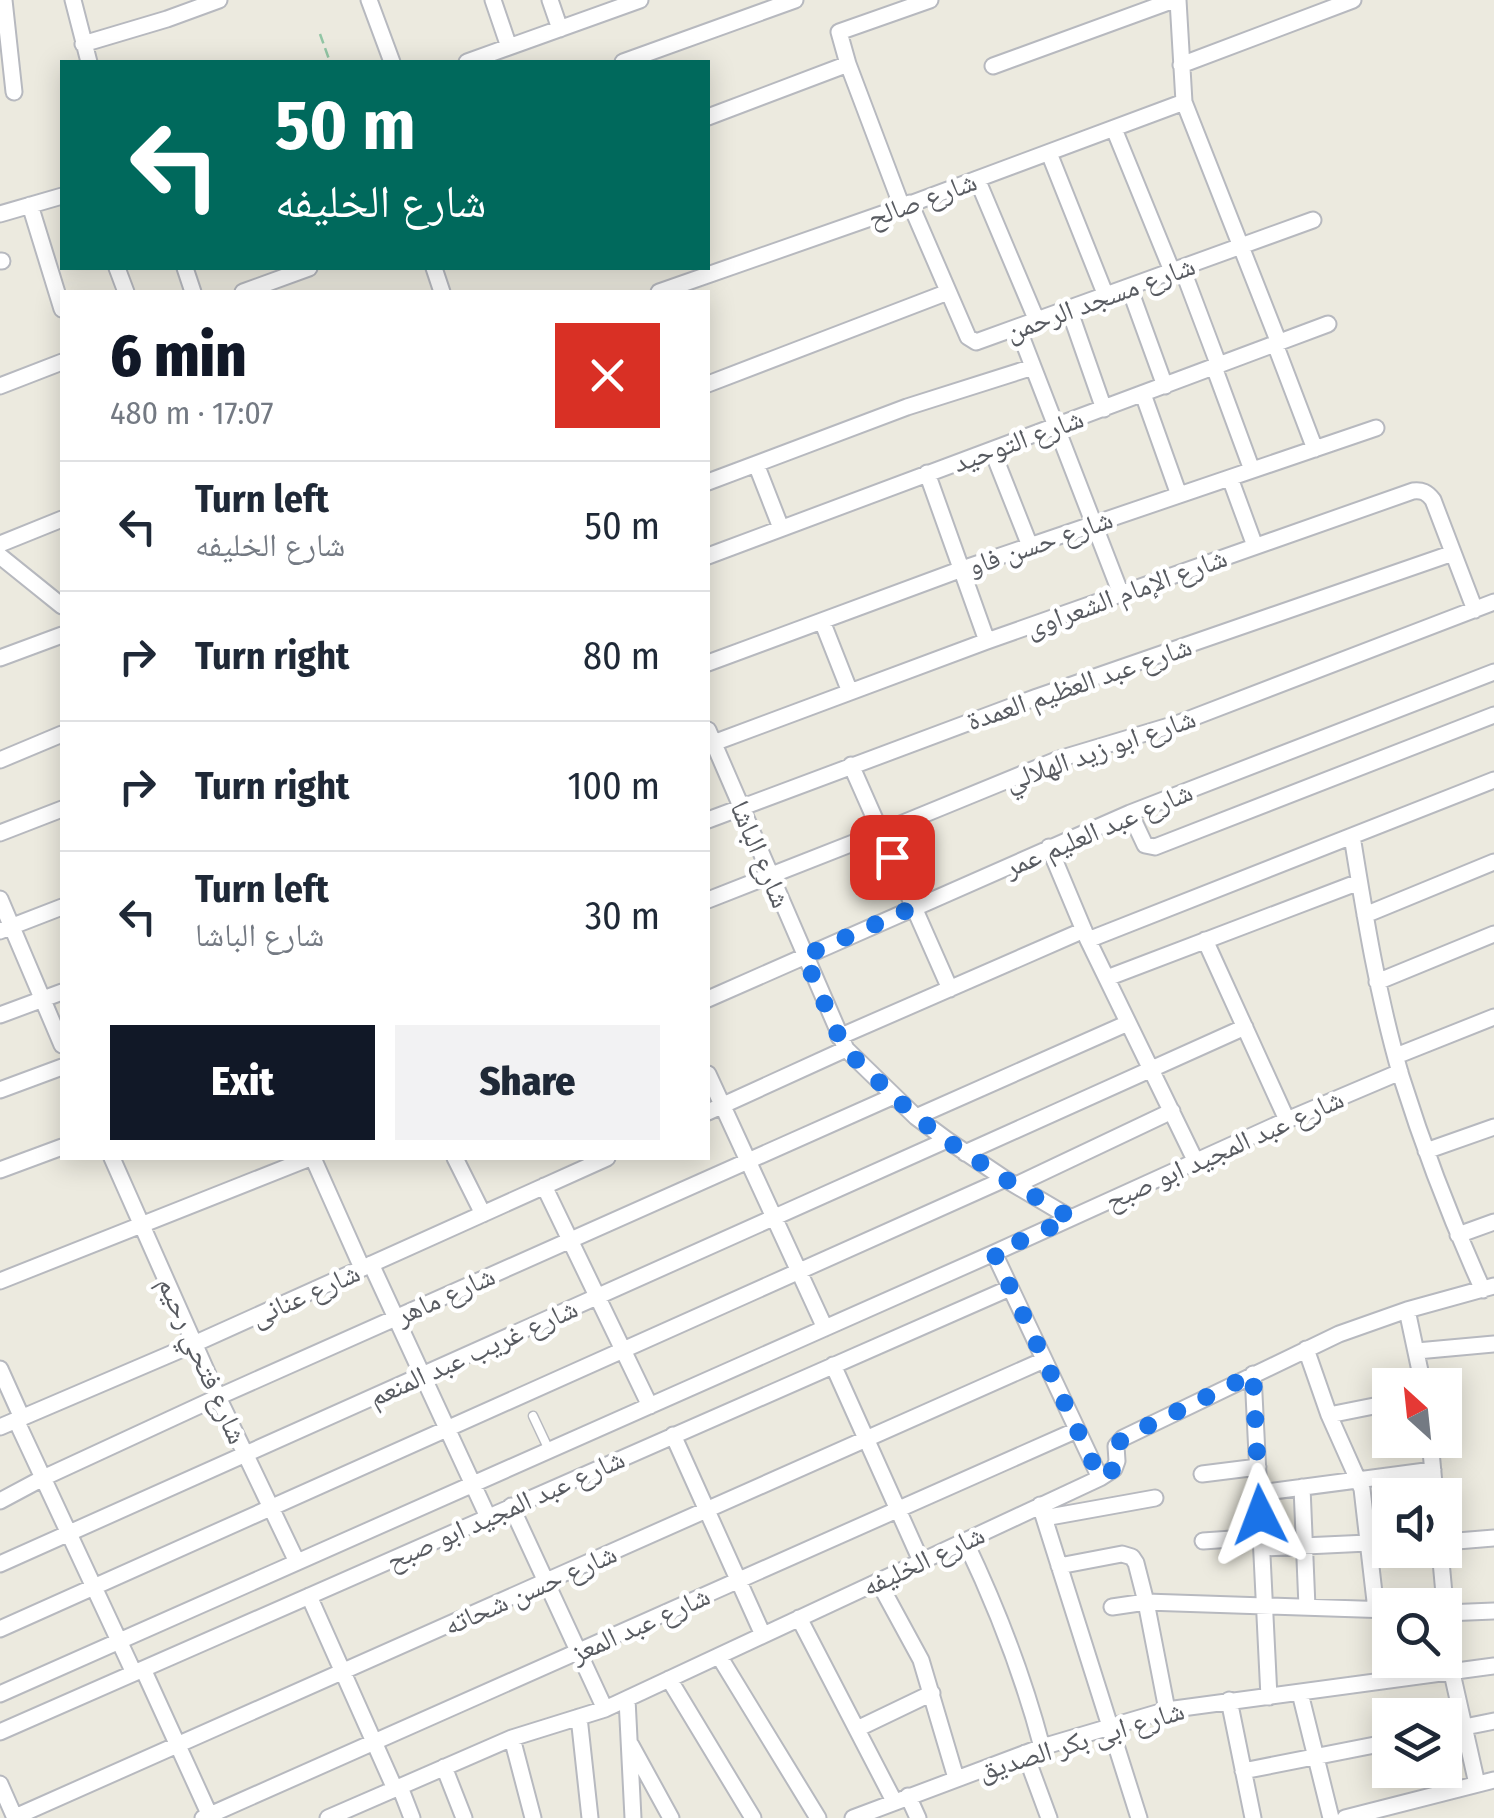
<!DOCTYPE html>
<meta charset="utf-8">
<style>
:root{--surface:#fff;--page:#f2f2f3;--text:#1f2937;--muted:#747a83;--line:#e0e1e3;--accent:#111827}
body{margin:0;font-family:"Fira Sans Condensed","Noto Naskh Arabic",sans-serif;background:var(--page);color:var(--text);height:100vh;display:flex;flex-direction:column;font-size:38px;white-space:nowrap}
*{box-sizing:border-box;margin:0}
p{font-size:32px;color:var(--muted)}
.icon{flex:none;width:55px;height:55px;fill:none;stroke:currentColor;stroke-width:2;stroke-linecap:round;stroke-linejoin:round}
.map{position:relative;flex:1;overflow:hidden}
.drawer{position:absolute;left:60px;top:290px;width:650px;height:870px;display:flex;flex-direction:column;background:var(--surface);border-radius:0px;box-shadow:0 5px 25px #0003}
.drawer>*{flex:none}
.hud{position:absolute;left:60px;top:60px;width:650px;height:210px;border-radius:0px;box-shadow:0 5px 25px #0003;background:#00695c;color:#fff;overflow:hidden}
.needle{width:65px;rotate:333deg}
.controls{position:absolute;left:1372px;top:1368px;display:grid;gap:20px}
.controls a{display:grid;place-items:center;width:90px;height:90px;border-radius:0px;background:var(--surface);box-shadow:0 5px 25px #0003;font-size:50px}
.pin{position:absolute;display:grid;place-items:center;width:85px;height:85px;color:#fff;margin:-42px;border-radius:20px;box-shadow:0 5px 15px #0006}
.me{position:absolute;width:110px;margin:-55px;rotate:357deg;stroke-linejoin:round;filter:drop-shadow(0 0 8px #0008)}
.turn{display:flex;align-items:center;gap:35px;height:210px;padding:0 50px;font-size:45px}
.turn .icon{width:130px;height:130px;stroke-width:2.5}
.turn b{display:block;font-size:70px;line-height:85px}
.round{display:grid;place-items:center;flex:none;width:105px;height:105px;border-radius:0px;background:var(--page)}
.overview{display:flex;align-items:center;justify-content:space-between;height:170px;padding:0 50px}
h1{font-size:60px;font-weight:800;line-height:75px;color:var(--accent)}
.action{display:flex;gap:20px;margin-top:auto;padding:20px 50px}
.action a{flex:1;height:115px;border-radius:0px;background:var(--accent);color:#fff;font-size:40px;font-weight:800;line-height:115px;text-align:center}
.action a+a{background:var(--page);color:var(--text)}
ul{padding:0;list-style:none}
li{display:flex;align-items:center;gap:30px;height:130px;padding:0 50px;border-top:2px solid var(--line)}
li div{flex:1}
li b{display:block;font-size:38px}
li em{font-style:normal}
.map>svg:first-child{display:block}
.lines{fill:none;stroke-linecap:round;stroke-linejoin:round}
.service-casing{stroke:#b7b9bf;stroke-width:11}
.minor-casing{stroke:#b7b9bf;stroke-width:19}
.path{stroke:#92c6a5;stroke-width:2.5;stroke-dasharray:10 5;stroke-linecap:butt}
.service{stroke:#fff;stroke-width:8}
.minor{stroke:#fff;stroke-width:15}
.route{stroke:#1a73e8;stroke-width:18;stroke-dasharray:0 32.4}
.labels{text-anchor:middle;stroke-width:9;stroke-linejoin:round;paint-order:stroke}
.street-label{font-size:28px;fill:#585b61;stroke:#fff}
</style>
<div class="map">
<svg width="1494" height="1818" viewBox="0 0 1494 1818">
<rect width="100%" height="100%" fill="#eceadf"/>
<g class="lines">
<defs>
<path id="service" d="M533,1416l16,34"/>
<path id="minor" d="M4,0l10,92
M73,0l16,62
M369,0l23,62
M493,0l16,47
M550,0l10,29
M1178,0l6,102 95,241
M83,44l84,-25 52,-19
M467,62l173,-62
M623,62l172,-62
M1181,65l172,-65
M993,66l181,-66
M708,117l140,-53
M1114,129l58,142
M1049,153l57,143
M977,179l60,142
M910,203l58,134 8,5 337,-122
M30,205l32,104
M902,207l-54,-143 -9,-32 91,-32
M0,214l62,-18
M0,261h2
M117,268l9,24
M185,268l8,24
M434,268l8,24
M1182,268l37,98
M1129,287l36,99
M243,292l66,-24
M659,292l243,-85 282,-105
M1069,309l35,100
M1018,328l103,266
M1275,344l40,105
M1214,367l38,103
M708,384l240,-92
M0,386l62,-24
M1143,394l36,101
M992,450l38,96
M756,464l25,64
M927,473l60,168
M1230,478l25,68
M708,482l199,-75 126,-40
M0,544l62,-25
M0,556l62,50
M708,556l620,-232
M822,621l28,71
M0,658l62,-23
M708,663l254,-94 414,-141
M708,730l138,319 70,68 31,23 58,39 66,39
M708,745l279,-104 426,-150c9,-1 14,1 20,9l42,110
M0,760l62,-26
M851,765l99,224
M1130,813l15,32 10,2 339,-132
M708,820l329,-123 416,-144
M0,833l62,-24
M1352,836c13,81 26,161 49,240 23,73 50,144 82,214
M1049,847l39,93 108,222
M0,899l62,146
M708,900l173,-68 178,-73 120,-36 315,-121
M1365,915l129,-53
M0,931l62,-24
M1088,940l406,-160
M1205,940l82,180
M1107,978l252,-96
M1377,982l117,-48
M708,999l422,-186 364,-141
M0,1015l62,-23
M839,1037l245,-107
M1396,1056l98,-39
M708,1074l117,254
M0,1090l62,-23
M708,1112l138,-63
M916,1117l212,-94
M1426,1151l68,-24
M965,1153l280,-126
M112,1158l106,239 79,165
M313,1158l49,110
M455,1158l28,56
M0,1170l62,-23
M1016,1185l156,-74
M544,1186l106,220
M1458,1235l36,-13
M994,1253l106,225
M371,1264l117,253
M0,1281l310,-123
M1407,1310l16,75
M1306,1349l23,66 33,74 14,121
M1417,1351l77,-7
M833,1365l88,196
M0,1369l22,49
M1253,1374l16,323
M1329,1415l55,-11
M16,1420l118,253
M0,1427l194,-83 413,-186
M673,1435l90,200
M1430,1440l5,55
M1202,1474l56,-7
M1302,1487l5,120
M1259,1493l174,-23
M0,1501l43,-23 175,-81 676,-301
M1040,1505l99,313
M511,1506l94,203
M1044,1518l111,-20
M965,1541c32,67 58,134 77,206
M1203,1541l58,-4
M1445,1542l49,-4
M1262,1548l106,-5
M1440,1550l5,55
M0,1564l947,-424
M1059,1566l63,-12 10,3 4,6 10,39 21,108
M878,1581l43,79 35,118
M309,1596l86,193
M1112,1607l34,-5 244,8
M1445,1609l7,64 25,111
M1445,1613l49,-2
M799,1618l95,183
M0,1629l1005,-450
M719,1656l99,162
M143,1669l68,149
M669,1679l84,139
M1300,1693l31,125
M0,1694l994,-441 293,-133 113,-48
M627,1699l6,119
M1229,1700l24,118
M579,1717l11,101
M857,1729l75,-36
M1445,1731l49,-10
M0,1732l1010,-444
M512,1738l21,80
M631,1745l40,73
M1025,1753l24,65
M444,1767l20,51
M1243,1771l147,-29
M0,1784l15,34
M400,1787l12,31
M908,1796l10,22
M15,1817l1029,-457
M203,1818l874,-388
M328,1818l184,-80 93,-29 495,-231 14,-9 3,-8 -1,-15 7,-8 216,-104 68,-24 87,-24
M853,1818l189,-71 125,-37 327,-44
M1345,1818l149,-38"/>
</defs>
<use href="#service" class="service-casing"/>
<use href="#minor" class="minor-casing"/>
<path class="path" d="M320,34l10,28"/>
<use href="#service" class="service"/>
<use href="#minor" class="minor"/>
</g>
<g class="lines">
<path class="route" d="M892,857l22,50 -110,49 35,81 18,24 59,56 30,23 59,39 66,39 -77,35 106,225 14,-9 3,-8 -1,-15 7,-8 130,-64 7,141"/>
</g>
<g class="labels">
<g class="street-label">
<text transform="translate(922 199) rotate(-20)" y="10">شارع صالح</text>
<text transform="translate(1100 298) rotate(-20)" y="10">شارع مسجد الرحمن</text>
<text transform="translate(1018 440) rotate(-20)" y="10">شارع التوحيد</text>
<text transform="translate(1040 542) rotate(-19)" y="10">شارع حسن فاو</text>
<text transform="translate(1126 592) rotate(-20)" y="10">شارع الإمام الشعراوى</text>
<text transform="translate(1079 683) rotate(-19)" y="10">شارع عبد العظيم العمدة</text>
<text transform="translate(1100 749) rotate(-19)" y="10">شارع ابو زيد الهلالي</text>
<text transform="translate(1098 829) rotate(-23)" y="10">شارع عبد العليم عمر</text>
<text transform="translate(761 854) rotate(67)" y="10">شارع الباشا</text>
<text transform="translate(1224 1149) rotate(-24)" y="10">شارع عبد المجيد ابو صبح</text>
<text transform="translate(305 1294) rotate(-24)" y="10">شارع عنانى</text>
<text transform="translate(445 1295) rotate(-24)" y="10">شارع ماهر</text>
<text transform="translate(473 1352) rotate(-24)" y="10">شارع غريب عبد المنعم</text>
<text transform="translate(203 1360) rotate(66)" y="10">شارع فتحي رحيم</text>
<text transform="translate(505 1509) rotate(-24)" y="10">شارع عبد المجيد ابو صبح</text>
<text transform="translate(923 1560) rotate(-25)" y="10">شارع الخليفه</text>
<text transform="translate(530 1589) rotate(-24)" y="10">شارع حسن شحاته</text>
<text transform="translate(640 1624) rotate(-24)" y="10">شارع عبد المعز</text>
<text transform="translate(1081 1740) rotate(-17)" y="10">شارع ابى بكر الصديق</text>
</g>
</g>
</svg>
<div class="controls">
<a><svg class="needle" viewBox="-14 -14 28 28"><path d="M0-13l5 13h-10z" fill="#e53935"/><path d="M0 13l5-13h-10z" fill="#747a83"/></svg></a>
<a><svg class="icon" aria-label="sound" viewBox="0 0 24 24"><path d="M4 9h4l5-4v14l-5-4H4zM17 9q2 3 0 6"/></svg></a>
<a><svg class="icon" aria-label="search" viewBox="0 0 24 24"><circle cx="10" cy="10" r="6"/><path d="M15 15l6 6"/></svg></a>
<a><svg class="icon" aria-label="layers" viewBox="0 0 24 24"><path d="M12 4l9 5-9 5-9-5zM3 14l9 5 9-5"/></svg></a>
</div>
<div class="pin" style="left:892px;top:857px;background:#d93025"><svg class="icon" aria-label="arrive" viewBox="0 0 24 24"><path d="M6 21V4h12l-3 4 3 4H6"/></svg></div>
<svg class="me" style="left:1260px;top:1515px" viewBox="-20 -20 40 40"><path d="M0-17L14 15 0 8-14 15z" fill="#1a73e8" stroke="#fff" stroke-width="4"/></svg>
<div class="hud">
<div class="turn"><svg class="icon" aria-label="left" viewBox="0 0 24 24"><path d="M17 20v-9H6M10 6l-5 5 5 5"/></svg><div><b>50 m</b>شارع الخليفه</div></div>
</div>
<section class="drawer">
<div class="overview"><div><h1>6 min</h1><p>480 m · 17:07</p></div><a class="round" style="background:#d93025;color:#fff"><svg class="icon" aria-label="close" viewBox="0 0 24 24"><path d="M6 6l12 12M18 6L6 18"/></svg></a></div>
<ul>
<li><svg class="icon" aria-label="left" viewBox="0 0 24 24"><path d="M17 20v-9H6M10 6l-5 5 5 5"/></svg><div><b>Turn left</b><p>شارع الخليفه</p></div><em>50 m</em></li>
<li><svg class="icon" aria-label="right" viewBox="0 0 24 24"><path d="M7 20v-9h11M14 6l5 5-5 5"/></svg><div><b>Turn right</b></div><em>80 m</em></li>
<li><svg class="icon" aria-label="right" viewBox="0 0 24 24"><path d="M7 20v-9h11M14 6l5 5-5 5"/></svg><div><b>Turn right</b></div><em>100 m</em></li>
<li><svg class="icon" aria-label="left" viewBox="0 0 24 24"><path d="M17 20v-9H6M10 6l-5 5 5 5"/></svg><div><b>Turn left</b><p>شارع الباشا</p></div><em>30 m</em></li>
</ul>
<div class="action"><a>Exit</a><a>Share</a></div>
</section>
</div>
